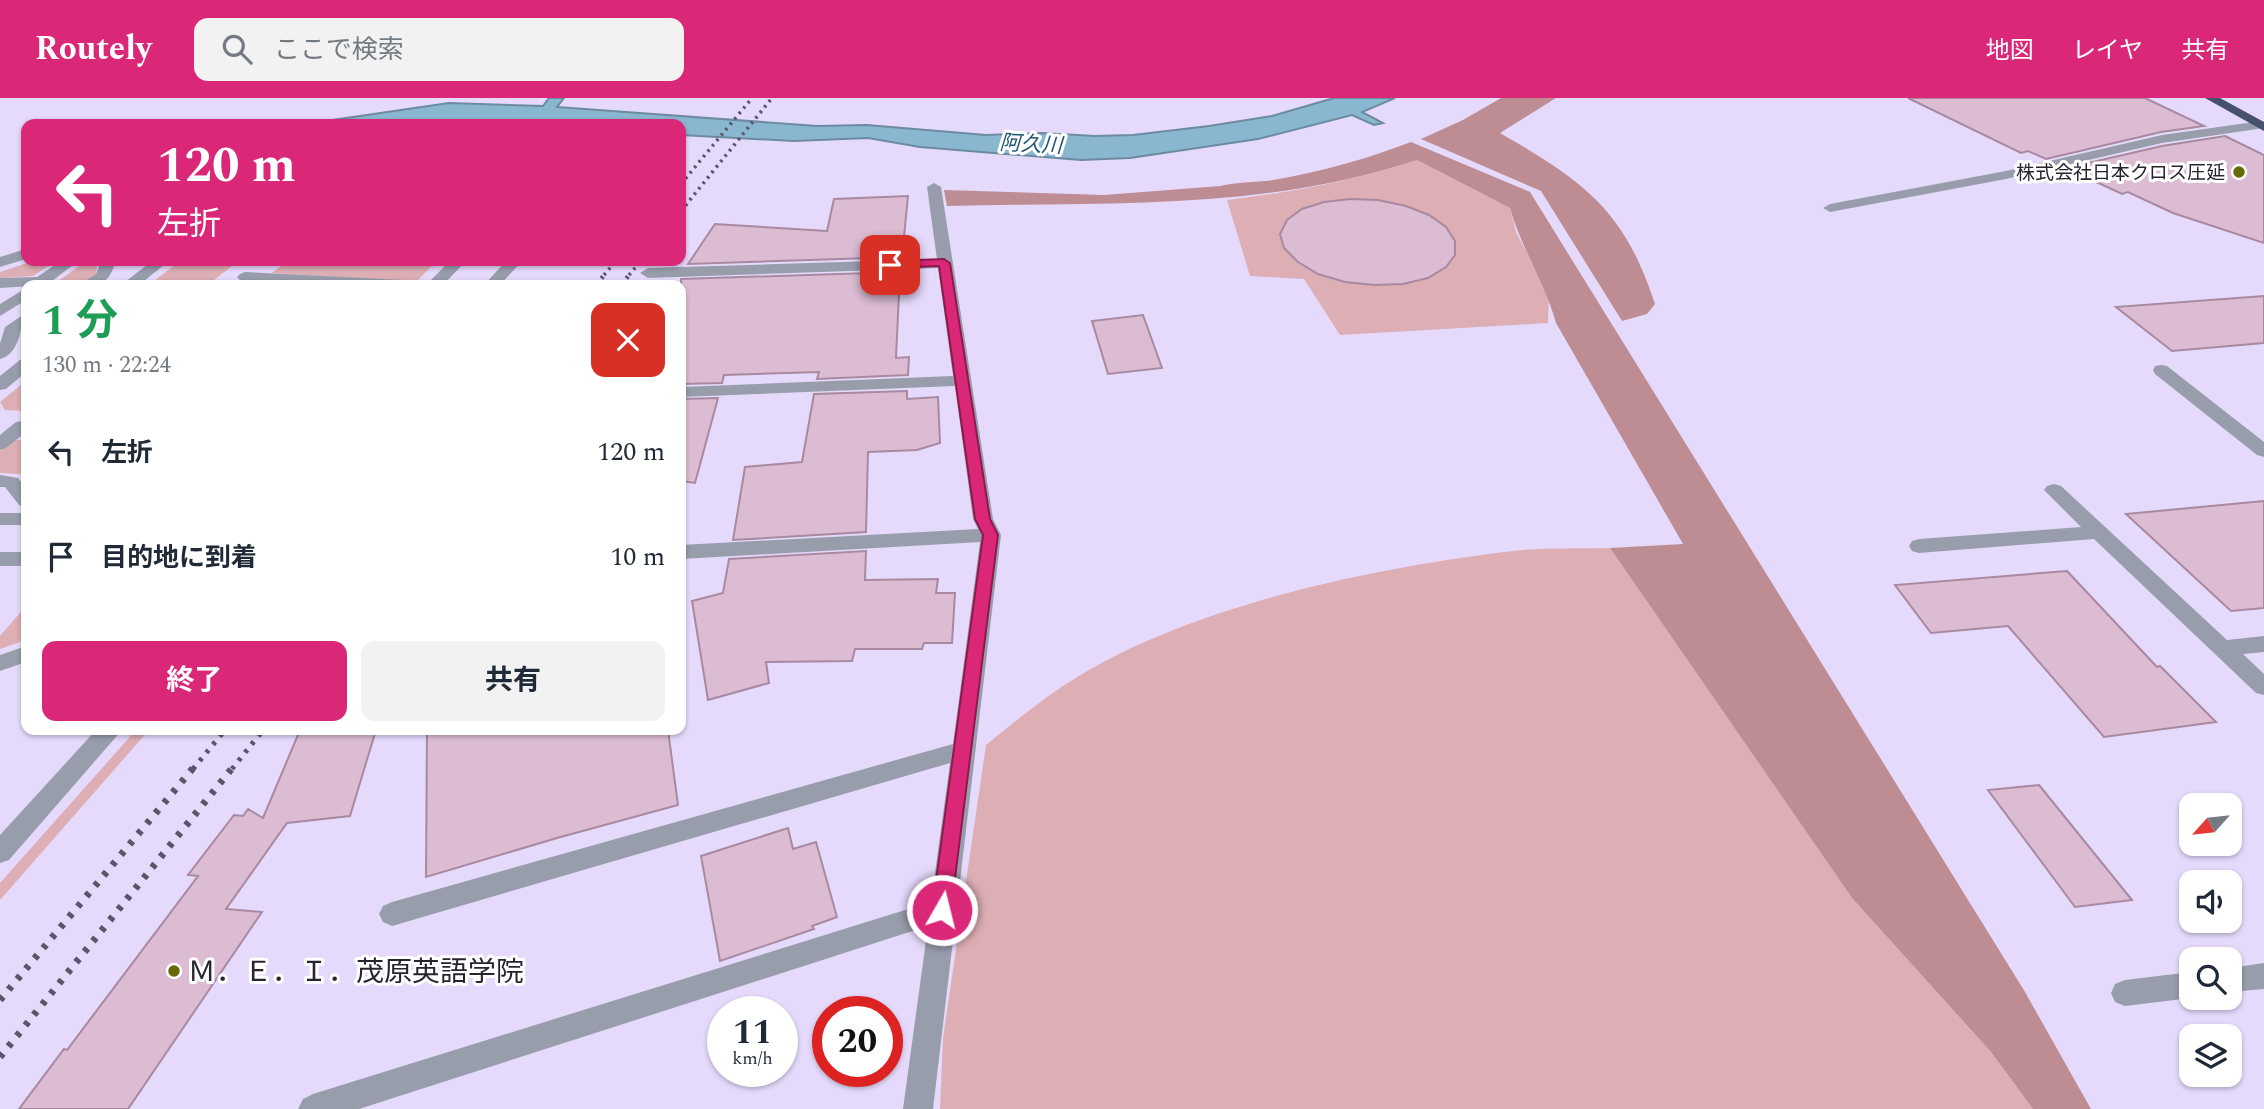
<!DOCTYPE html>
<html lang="ja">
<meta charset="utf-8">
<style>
:root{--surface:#fff;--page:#f2f2f3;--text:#1f2937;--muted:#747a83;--accent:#db2777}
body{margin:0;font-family:Spectral,"Noto Sans JP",serif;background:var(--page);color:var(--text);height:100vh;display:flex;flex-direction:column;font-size:26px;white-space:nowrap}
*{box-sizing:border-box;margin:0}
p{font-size:23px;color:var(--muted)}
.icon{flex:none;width:38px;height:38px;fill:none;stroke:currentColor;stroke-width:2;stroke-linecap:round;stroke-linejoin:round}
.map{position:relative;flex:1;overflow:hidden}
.sheet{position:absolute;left:21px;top:182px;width:665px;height:455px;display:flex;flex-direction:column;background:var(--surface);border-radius:14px;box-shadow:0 2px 5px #0004}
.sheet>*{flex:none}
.banner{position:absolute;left:21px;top:21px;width:665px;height:147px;border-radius:14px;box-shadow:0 2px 5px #0004;background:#db2777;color:#fff;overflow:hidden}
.needle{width:46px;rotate:243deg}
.buttons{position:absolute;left:2179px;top:695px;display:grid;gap:14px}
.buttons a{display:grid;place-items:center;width:63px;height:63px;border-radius:14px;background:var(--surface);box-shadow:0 2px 5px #0004;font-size:35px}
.speed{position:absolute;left:707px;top:898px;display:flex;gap:14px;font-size:35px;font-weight:700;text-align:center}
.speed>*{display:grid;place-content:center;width:91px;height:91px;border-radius:50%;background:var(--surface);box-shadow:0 2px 5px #0004;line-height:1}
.speed small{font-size:18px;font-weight:400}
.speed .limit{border:10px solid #d22;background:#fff;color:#111}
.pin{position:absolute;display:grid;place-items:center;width:60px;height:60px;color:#fff;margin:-30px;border-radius:14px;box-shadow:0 4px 10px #0006}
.me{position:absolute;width:77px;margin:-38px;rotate:8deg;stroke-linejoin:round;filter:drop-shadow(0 0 5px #0008)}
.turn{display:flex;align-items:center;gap:24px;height:147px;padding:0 21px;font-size:32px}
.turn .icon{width:91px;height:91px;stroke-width:2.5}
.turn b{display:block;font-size:49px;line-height:60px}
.round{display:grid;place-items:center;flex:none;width:74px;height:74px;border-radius:14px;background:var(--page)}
.overview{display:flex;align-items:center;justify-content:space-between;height:119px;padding:0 21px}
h1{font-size:42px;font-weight:700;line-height:52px;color:#1e9e55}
.action{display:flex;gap:14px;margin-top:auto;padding:14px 21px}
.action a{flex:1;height:80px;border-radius:14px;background:var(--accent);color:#fff;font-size:28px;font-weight:700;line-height:80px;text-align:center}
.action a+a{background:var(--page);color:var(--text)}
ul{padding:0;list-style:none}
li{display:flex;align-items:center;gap:21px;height:105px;padding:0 21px}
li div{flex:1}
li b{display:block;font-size:26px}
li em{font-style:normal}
header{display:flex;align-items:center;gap:42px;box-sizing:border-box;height:98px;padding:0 35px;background:var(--accent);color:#fff}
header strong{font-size:33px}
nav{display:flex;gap:38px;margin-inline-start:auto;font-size:24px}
.search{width:490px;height:63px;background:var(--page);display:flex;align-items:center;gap:18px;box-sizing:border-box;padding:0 24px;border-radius:14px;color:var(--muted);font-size:26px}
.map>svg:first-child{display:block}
.green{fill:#ddaeb4}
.forest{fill:#be8d94}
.water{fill:#8ab7d0;stroke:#6c8ba0;stroke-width:2}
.building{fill:#dbbcd3;stroke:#a889a0;stroke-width:2}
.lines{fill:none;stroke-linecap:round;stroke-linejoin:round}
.minor{fill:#979dab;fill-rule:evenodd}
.highway{fill:#46526d;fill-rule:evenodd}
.rail-far3{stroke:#5b5568;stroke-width:3.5;stroke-dasharray:2.5 4.5;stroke-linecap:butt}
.rail-far2{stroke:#5b5568;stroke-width:4.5;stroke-dasharray:2.5 6;stroke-linecap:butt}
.rail-far1{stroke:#5b5568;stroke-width:5;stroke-dasharray:3.5 7;stroke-linecap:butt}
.rail{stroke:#5b5568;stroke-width:7;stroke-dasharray:4.5 9;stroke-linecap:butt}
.route{fill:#db2777;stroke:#8e194d;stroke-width:2}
.poi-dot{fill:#666907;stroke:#fff;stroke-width:2.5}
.labels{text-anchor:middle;stroke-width:6;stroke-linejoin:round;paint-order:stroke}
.far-poi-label{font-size:19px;fill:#27232f;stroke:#fff;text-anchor:end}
.far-water-label{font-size:21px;font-style:italic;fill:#1e5671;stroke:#fff}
.near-poi-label{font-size:28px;fill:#27232f;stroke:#fff;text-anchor:start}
</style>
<header>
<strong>Routely</strong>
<div class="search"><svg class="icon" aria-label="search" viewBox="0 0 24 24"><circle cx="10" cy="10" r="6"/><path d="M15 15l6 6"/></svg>ここで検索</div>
<nav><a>地図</a><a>レイヤ</a><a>共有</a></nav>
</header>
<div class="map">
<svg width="2264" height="1011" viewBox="0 0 2264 1011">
<rect width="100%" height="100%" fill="#e5dafc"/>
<path class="green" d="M1417,62l93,48 6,24 33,63 -1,28 -208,12 -36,-56 -54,-3 -23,-76c64,-8 128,-19 190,-40z
M33,163h23l-23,15 -33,2v-6z
M86,163h12c-1,4 -1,13 -4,17 -9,11 -29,7 -41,7z
M180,163h58l-30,24h-59z
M287,163h150l-21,21 -144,-9z
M26,283v30l-21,-1 -5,-8z
M13,342h13v40l-5,-6 -21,-1v-22z
M1610,450l242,350 139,154 42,57h-1093l3,-71 43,-293c30,-24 61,-50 93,-69 117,-71 290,-107 425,-124 34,-5 71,-3 106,-4z
M26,508v34l-26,9v-13z
M136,632h13l-149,170v-17z"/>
<path class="forest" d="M1501,0h55l-56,35c83,48 124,76 155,171l-8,10 -25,7 -81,-130 -120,-52 42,-19z
M1411,44l119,50 495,800 66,117h-58l-42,-57 -139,-154 -242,-350 73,-4 -127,-221c-11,-41 -35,-75 -46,-115l-93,-48c-153,51 -311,42 -470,46l-3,-16 160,5 116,-9c19,-5 39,-3 59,-7 45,-8 90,-21 132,-37z"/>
<path class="water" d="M549,0h15l-7,9 260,19 50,-1 119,10 55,-2 54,3 38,-1 76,-9 63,-10 62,-18h61l-33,14 21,11 -9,2 -22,-10 -94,24 -128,19 -49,2 -161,-13 -52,-9 -74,3 -113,-6v-11h-124l-60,-4 -77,4h-115l144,-21 94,3z"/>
<path class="building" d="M1908,0h237l59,28 -43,6 -115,27 -18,-8 -7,2z
M2225,38l39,19v88l-91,-30 -45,-21 -6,2 -56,-26 96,-22z
M908,98l-6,61 -214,7 27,-40 112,7 7,-32z
M1350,101l28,1 28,6 23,9 17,12 9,14v14l-9,12 -18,11 -25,6 -28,1 -30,-3 -27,-8 -20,-12 -14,-14 -4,-14 7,-14 15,-11 22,-7z
M900,174l-4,86 13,-1 -1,18 -91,4 2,-7 -95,3 -2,8 -41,1v-105z
M2264,198v47l-92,8 -56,-44z
M1143,217l19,53 -54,6 -16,-53z
M907,293v8l31,-2 2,46 -23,7 -49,2 -2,80 -133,8 12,-73 57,-5 12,-68z
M718,300l-23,85 -14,-2v-82z
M2264,403v107l-33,3 -105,-97z
M866,453l-1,29 73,-1 -2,14h19l-3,50h-28l-2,6h-67l-3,12 -86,1 3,21 -61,17 -16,-99 31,-8 6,-34z
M2067,473l90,96 3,-1 56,56 -112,15 -96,-111 -77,7 -36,-48z
M300,632h76l-26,86 -63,7 -61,86 36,3 -134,197h-109l45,-60 3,1 131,-174 -10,-1 46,-60 9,1 5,-7 15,9z
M427,632h241l10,75 -121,33 -131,39z
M2039,687l93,115 -57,7 -87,-117z
M788,730l5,21 23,-7 21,75 -25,9 2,3 -94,32 -19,-105z"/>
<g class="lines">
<path class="minor" d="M2261,23l3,1v6l-102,15 -156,36 -176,33 -7,-4 7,-4 176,-33 156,-36z
M934,85l7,4 52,332 8,16 -68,574h-30l25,-183 -569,183h-61l5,-10 10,-5 618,-192 19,-139 -558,163 -9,-4 -4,-8 4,-8 9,-4 561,-158 27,-202 -299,17v-14l297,-16 -5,-10 -18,-133 -274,11v-10l272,-11 -15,-108 -290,10 -8,-5 8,-5 289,-9 -10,-72z
M26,151v10l-26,8v-10z
M61,163h17l-31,24 -47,3v-10l37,-1z
M101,163h15c-8,23 -13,24 -37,24l17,-11z
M152,163h17l-30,24h-18z
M450,163h16l-23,24h-17z
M506,163h16l-22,24h-16z
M245,174l159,8 8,5h-95l-77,-5 -3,-3 3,-3z
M26,190v12l-26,16v-12z
M26,215v12l-5,4c-2,12 -8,27 -21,30v-15l5,-17z
M26,261v13l-20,17 -6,1v-14l20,-16z
M2161,267l6,1 97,76v15l-7,-2 -102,-81 -2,-4 2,-4z
M22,323l4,1v10l-20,16 -6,2v-15l16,-13z
M0,377l18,3 8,10v19l-7,-2 -14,-18h-5z
M2054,386l7,2 166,154 37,-4v16l-21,2 21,20v21l-8,-2 -162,-154 -175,14 -7,-2 -3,-5 3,-5 7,-2 162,-12 -37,-37 3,-4z
M0,415h26v12h-26z
M0,454h26v14h-26z
M26,548v16l-26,9v-16z
M96,632h26l-113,130 -9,3v-28z
M2264,865v26l-34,3v-24z
M2191,874v26l-66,8 -10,-4 -4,-9 4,-9 10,-4z"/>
<path class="highway" d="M2205,0h15l44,24v9z"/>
<path class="rail-far3" d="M681,86l71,-86
M681,113l91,-113
M604,177l12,-14
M629,177l12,-14"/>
<path class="rail-far2" d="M596,187l9,-11
M621,187l9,-11"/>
<path class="rail-far1" d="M193,671l32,-39
M232,671l31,-39"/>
<path class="rail" d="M0,902l194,-233
M0,959l233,-290"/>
</g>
<path class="route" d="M944,161l6,4 40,256 8,16 -47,375 -2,6 -7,3 -8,-3 -2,-6 51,-375 -8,-16 -36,-253 -49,2 -5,-3 5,-4z"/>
<g class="poi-dot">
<circle cx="2239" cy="74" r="7"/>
<circle cx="174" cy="873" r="7"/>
</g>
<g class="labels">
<g class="far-poi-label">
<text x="2225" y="81">株式会社日本クロス圧延</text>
</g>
<g class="far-water-label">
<text transform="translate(1031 46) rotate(3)" y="7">阿久川</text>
</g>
<g class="near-poi-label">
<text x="188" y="883">Ｍ．Ｅ．Ｉ．茂原英語学院</text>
</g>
</g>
</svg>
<div class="buttons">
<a><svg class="needle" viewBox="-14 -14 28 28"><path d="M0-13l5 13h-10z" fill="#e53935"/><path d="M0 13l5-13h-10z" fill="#747a83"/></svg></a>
<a><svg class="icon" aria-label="sound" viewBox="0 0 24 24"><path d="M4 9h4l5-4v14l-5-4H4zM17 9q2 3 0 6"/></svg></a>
<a><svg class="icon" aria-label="search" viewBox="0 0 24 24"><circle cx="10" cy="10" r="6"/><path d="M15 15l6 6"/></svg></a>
<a><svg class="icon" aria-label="layers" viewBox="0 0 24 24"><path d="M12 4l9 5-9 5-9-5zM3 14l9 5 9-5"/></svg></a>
</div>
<div class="speed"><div>11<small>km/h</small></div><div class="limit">20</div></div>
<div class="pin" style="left:890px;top:167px;background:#d93025"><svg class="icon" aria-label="arrive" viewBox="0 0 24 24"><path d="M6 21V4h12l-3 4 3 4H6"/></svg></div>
<svg class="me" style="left:942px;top:812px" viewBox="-20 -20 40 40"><circle r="17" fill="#db2777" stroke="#fff" stroke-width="3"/><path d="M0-11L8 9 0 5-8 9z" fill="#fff"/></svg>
<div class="banner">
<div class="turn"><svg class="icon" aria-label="left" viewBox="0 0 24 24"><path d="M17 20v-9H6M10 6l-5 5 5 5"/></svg><div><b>120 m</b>左折</div></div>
</div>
<section class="sheet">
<div class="overview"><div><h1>1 分</h1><p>130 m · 22:24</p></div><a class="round" style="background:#d93025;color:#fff"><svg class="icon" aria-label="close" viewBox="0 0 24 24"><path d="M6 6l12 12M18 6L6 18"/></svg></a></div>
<ul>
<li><svg class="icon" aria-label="left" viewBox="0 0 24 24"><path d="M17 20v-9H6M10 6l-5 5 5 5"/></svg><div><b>左折</b></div><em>120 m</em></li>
<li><svg class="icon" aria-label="arrive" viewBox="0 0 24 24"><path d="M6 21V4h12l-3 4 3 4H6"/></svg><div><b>目的地に到着</b></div><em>10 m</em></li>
</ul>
<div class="action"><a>終了</a><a>共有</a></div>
</section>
</div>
